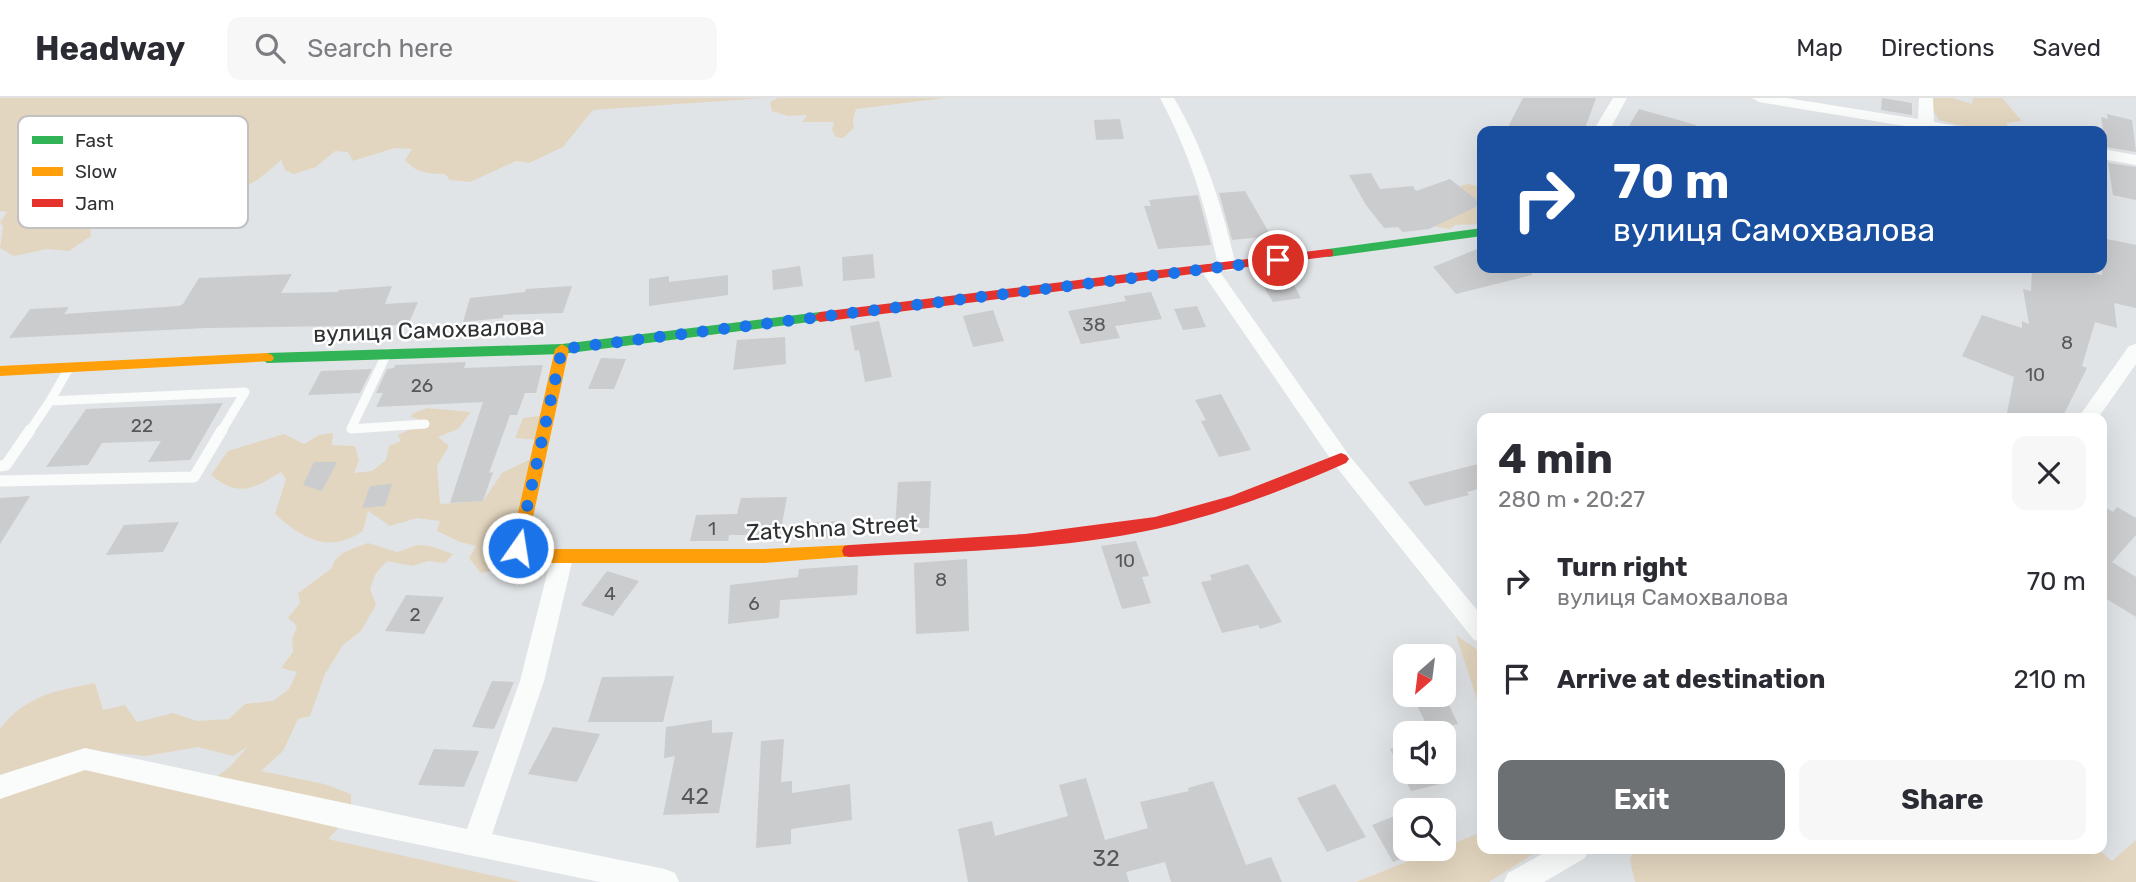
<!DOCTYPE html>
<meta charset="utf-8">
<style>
:root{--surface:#fff;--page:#f7f7f7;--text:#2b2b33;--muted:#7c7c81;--line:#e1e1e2;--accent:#6d7072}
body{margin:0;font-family:Rubik,sans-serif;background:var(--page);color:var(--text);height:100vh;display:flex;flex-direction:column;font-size:26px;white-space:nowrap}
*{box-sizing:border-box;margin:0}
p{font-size:23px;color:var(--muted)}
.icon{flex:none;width:38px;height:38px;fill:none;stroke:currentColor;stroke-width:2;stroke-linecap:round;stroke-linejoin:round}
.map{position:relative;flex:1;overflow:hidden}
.side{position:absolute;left:1477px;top:315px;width:630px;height:441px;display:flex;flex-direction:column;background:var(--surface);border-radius:14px;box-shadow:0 7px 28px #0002}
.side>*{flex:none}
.guide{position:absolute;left:1477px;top:28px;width:630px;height:147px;border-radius:14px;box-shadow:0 7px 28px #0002;background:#1a4fa0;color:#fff;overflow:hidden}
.needle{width:46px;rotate:208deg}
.buttons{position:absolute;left:1393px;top:546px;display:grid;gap:14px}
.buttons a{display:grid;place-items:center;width:63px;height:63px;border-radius:14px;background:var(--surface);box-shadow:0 7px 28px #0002;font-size:35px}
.pin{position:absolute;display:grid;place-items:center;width:60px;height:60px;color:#fff;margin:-30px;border:4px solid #fff;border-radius:50%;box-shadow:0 2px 7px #0007}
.me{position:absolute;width:77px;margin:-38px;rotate:13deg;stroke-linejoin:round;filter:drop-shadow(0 0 5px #0008)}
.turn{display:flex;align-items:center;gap:24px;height:147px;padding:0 21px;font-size:32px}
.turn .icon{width:91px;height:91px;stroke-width:2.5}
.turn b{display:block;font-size:49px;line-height:60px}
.round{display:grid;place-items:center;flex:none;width:74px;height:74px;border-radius:14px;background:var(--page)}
.overview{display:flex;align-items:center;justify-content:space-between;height:119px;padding:0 21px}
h1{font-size:42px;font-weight:700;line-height:52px}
.primary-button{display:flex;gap:14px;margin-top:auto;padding:14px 21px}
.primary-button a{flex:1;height:80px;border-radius:14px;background:var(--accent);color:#fff;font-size:28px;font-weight:700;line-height:80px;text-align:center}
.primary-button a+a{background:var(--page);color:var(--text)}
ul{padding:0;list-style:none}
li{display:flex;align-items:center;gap:21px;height:98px;padding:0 21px}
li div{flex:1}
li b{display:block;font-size:26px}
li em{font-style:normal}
header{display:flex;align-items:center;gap:42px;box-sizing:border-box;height:98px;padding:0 35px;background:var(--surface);border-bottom:2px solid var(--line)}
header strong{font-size:33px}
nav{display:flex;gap:38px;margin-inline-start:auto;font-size:24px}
.search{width:490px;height:63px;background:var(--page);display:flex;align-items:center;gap:18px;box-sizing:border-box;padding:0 24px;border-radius:14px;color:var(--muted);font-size:26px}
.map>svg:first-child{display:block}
.green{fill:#e3d6c0}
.building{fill:#caccce}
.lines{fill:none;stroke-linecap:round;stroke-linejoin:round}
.lane-far1{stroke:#fafbfb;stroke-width:9}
.lane{stroke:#fafbfb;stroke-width:11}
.street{fill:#fafbfb;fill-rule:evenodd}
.fast{fill:#30b455;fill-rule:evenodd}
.slow{fill:#ff9f0a;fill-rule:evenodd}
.jam{fill:#e5322d;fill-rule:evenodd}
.route{stroke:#1a73e8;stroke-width:12;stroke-dasharray:0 21.6}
.labels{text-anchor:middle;stroke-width:5;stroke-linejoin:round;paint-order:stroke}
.number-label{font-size:19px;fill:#56585a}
.street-label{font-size:23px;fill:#2f3133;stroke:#fff}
.near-number-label{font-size:23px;fill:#56585a}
.key{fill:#fff;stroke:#c1c1c2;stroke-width:2}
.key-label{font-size:19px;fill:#2f3133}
</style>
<header>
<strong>Headway</strong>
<div class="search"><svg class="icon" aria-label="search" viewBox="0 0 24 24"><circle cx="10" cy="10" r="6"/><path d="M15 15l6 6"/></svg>Search here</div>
<nav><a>Map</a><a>Directions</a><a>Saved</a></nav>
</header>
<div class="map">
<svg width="2136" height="784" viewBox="0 0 2136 784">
<rect width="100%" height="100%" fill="#e1e4e6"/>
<path class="green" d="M0,0h765l-172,12 -30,37 -34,16 -13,-2 -46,21 -20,-2 -5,-6c-17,0 -29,-1 -40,-14l7,-11 -17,-1 -42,13 -5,-9 -13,-1 -19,16 -22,7 -9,-4 -4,-10c-14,12 -41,40 -60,25l-15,5 -8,-7 -30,2 -14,8 -14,-5 -50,39 1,9 -22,15 -22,-2 -33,7 -14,-8 3,-21 -3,-5 7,-10 -7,-1z
M778,0h167l-89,11 -3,11 1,8 -11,10 -7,-1 -4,-7 2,-8h-32l5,-7 -19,1 -16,-5 -2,-9z
M1933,0h19l20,6 1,-6h29l20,23 -15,2 1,8 -50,-6 -19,-5 -8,-13z
M1468,86l14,3v37l-27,1 -5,4 -13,-2 -7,-12 32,-26 -2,-3z
M427,310l44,4 -13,17 -20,8 11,9 -12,20 3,38 43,-3 19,-28 33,-16 2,-17 -22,-2 8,-20 24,-3 -34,151 -32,7 -12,-15 7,-12 -16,-4 -23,-11 3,-10 -23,-3 -27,8 -22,-15 -5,20c-34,23 -60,8 -88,-17l11,-35 -5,-7c-28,17 -42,26 -70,3l17,-24 56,-17 20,10 15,-9 14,-2 -1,12 23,1 4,15 -5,12 18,-2 14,-11 3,-14 12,-5 -3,-6 19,-9 2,-7 -8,-2 1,-3z
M368,445l29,9 21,-7 12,1 23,8 -8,9 -17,-2 -16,5 -25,-5 -11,12 -6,16 6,16 -15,26 -18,14 -18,29 -15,42 -12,3 -15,32 -22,20 63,13 27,10v18l-147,-26 27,-20 16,-19 -14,9 -35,-9 -52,9 -43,-4 -44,8 25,1 36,7 225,53 -17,18 193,43h-521v-153c26,-34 55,-38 95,-46l8,27 22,-5 12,17 36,-9 24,8 32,-2 16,-15 28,-3 16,-12 8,-17 -16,-4 12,-16 -1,-12 5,-14 -9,-8 12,-15 -2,-10 34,-25c4,-17 22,-19 36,-25z
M1456,537l26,18v62z
M1482,734v17h59l-52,33h-133z
M2136,742v42h-501l-5,-22 4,-11h464l14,12z"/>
<path class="building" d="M1523,0h73l-12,33h-78z
M1882,0l30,5v12l-31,-5z
M1639,11l57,16 -1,6h-69z
M2107,16l25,6 4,32 -30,-5 -5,-30 7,2z
M1120,21l4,20 -28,1 -2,-20z
M2108,65l28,4v33l-23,-5z
M1371,75l9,16 33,-3 3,5 34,-12 32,25 -53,25 -26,3 -5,-5 -14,1 -18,-23 -17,-30z
M1245,93l26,45 -39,4 -13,-47z
M1198,97l13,50 -53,4 -14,-43h7l-2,-6z
M2102,140l34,7v63l-22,-5 3,25 -22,-6 -13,44 5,2 -25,50h-56l8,-41 -52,-21 20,-41 40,13v-7l7,3 -6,-35 8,2 1,-23h40l30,7z
M1482,149v21h49l1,7 -76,19 -23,-27z
M873,156l2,24 -32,3 -1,-24z
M800,168l3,20 -30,4 -1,-20z
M292,176l-11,19 57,-1 1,-2 53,-4 -7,18 33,-2 -10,23 -202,3 -197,10 21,-29 39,-2 -5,7 115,-8 4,-2 16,-26z
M728,177v20l-79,11v-27l20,-3v6z
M1289,178l12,22 -28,4 -13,-21z
M572,188l-9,27 -60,2v3l-40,4 7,-24 55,-6 1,-3z
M1151,194l11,27 -47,7 5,12 -39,6 -13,-33 58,-10 -2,-5z
M1197,208l9,21 -23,3 -9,-21z
M993,212l11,31 -31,6 -10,-31z
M879,223l13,56 -27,5 -6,-32 -4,1 -5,-25z
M785,239l1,27 -53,6 4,-30z
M601,260l25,1 -12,30h-26z
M466,264l-2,6 79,-3 -7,28h-11l-8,22h-7l-21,58 4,-1 -10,29 -33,2 33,-101 -107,5 7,-14h-7l11,-24 7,-1 1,-3z
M372,271l-12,24 -52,2 13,-24z
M1221,296l30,56 -32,7 -18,-36 5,-1 -11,-20z
M223,305l-33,57 -42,2 13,-21 -59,2 -14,22 -42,2 40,-58z
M314,364h23l-15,29 -19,-6z
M1482,365v25l-15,4 2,3 -44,11 -17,-24z
M931,383l-2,47h-34l3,-46z
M392,386l-7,22 -23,2 8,-22z
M30,398l-30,48v-46z
M787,399l-7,38h-51l-1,6h-38l6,-26 41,-1 4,-16z
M2102,407l11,7 4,-5 19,11v17l-24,27 24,15v40l-34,-21z
M840,423l-1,16 -38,2 2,-16z
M179,424l-16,30 -57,3 18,-30z
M1136,443l13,35 -7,1 9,26 -29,6 -21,-63z
M967,461l2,72 -53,3 -2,-71z
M1248,466l34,58 -22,7 -2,-4 -36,8 -21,-51 11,-2 -2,-5z
M858,467l-1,30 -77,5 -1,18 -51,6 2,-39 68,-8 1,-8z
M607,473l32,10 -26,35 -32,-11z
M406,497l38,2 -20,37 -39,-3z
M674,578l-11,46h-75l14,-45z
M492,583l22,1 -20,47 -22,-2z
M1412,597h32l14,29 -29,6z
M712,622v13l21,-1 -14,81 -56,2 12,-59 -11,2 2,-31z
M553,629l47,7 -23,48 -49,-8z
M784,641l-3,43 11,-1v12l58,-9 2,36 -61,9v15l-35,4 5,-107z
M1405,647v27h29l6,12 -29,7 -21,-42z
M434,651l45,2 -15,36 -46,-2z
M1086,680l19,62 43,-12 -8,-26 49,-11 -1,-3 25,-7 33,84 25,-8 11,25h-111l-6,-20 -39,10 3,10h-161l-10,-53 34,-8 3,15 73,-20 -9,-31z
M1335,686l31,53 -39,15 -30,-54z
M1405,714v37h22l-34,13 -21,-37z"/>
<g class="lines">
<path class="lane-far1" d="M387,255l-36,76 74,-5
M50,303l19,-33
M29,334l21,-31 195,-9 -24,40"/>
<path class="lane" d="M0,368l6,-1 24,-35
M0,383l194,-4 28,-47"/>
<path class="street" d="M1160,0h14c31,53 48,108 62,168l-3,4 -6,1 -9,-5c-12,-60 -29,-114 -58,-168z
M1613,0h14l-18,33h-16z
M1752,0h35l131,21 1,-21h14l1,24 33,6 3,3h-35l-176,-29z
M2102,51l34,6v10l-34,-6z
M1209,165l6,2 133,189 134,162v27l-8,-3 -140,-176 -134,-195z
M2136,246v20l-38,54h-20l51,-72z
M562,451l8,3 3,6 -29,123 -52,153 173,35 10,4 4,9h-79l-252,-52 -263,-60 -85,29v-24l85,-27 382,81 53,-148 31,-123 3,-6z
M1551,751h38l-4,9 -41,24h-40l4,-9z"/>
<path class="fast" d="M1482,130v8l-154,21 -6,-4 6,-4z
M820,214l7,5 -2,3 -263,34 -295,9 -7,-5 7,-5 295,-9z"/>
<path class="slow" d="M562,246l7,5 -42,196 10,4h227l86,-4 6,1 2,5 -2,5 -92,7h-229l-23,-10 -2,-5 45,-199z
M267,255l5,2 2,3 -2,3 -272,15v-10z"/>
<path class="jam" d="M1328,151l5,1v6l-513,66 -7,-5 7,-5z
M1341,355l5,2 3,4 -3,4c-61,27 -124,51 -190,66 -100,22 -204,22 -306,28l-6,-1 -2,-5 2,-5 6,-1 175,-11 130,-17 76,-21z"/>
</g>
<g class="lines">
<path class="route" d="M518,450l44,-199 716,-89"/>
</g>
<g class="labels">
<g class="number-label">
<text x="1094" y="233">38</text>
<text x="2067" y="251">8</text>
<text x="2035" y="283">10</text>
<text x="422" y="294">26</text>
<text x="142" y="334">22</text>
<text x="712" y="437">1</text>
<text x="1125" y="469">10</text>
<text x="941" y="488">8</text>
<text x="610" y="502">4</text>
<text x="754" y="512">6</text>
<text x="415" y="523">2</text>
</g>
<g class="street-label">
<text transform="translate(429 232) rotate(-2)" y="8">вулиця Самохвалова</text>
<text transform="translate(832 430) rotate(-3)" y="8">Zatyshna Street</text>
</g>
<g class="near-number-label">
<text x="695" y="706">42</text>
<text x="1106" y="768">32</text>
</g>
</g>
<rect x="18" y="18" width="230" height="112" rx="10" class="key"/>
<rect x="32" y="38" width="31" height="8" fill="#30b455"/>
<rect x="32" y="69" width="31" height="9" fill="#ff9f0a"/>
<rect x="32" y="101" width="31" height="8" fill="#e5322d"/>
<g class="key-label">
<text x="75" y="49">Fast</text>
<text x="75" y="80">Slow</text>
<text x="75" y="112">Jam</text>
</g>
</svg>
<div class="buttons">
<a><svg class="needle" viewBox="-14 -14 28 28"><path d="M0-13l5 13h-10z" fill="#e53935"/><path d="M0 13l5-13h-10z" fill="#7c7c81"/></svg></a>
<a><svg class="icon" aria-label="sound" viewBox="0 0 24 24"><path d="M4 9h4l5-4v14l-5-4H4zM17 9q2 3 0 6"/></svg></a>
<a><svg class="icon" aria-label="search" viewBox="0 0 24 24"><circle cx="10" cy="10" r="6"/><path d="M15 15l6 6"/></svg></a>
</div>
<div class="pin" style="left:1278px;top:162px;background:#d93025"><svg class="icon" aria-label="arrive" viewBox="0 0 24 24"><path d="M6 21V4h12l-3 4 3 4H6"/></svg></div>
<svg class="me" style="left:518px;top:450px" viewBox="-20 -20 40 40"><circle r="17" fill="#1a73e8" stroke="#fff" stroke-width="3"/><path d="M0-11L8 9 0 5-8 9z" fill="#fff"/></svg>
<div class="guide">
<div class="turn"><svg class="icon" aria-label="right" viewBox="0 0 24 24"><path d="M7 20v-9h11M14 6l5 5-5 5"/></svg><div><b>70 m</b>вулиця Самохвалова</div></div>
</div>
<section class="side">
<div class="overview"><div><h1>4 min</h1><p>280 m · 20:27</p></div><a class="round"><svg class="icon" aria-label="close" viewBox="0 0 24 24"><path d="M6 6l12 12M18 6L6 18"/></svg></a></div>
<ul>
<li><svg class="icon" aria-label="right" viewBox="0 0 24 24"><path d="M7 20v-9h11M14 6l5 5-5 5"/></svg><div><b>Turn right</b><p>вулиця Самохвалова</p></div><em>70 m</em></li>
<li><svg class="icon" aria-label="arrive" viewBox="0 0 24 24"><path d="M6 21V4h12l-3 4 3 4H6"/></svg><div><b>Arrive at destination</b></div><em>210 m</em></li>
</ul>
<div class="primary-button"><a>Exit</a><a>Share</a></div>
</section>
</div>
